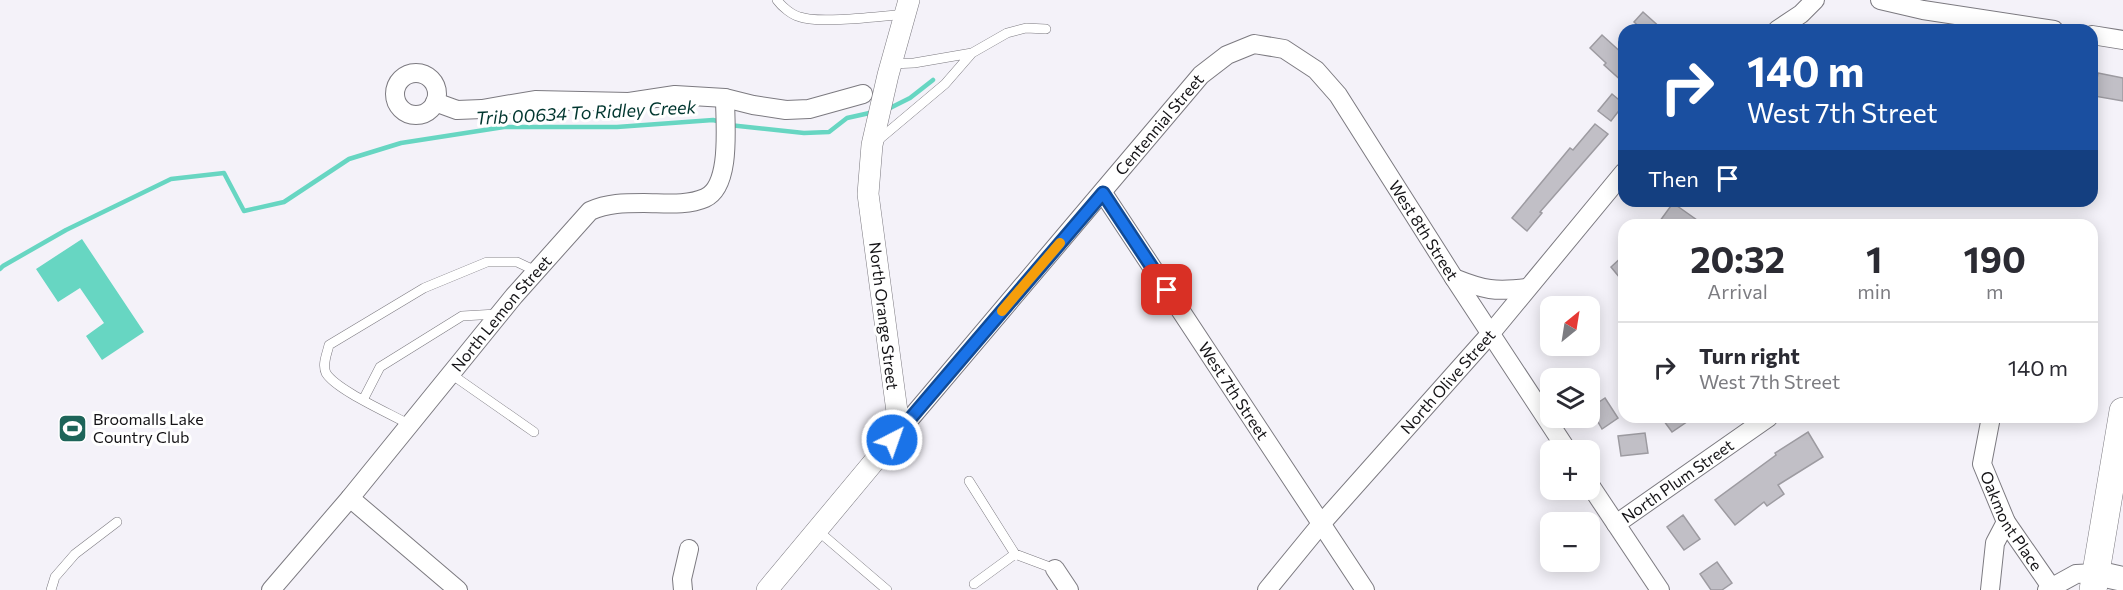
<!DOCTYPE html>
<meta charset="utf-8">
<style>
:root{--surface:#fff;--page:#f2f2f3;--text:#2b2b33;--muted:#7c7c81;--line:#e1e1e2}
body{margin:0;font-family:Commissioner,sans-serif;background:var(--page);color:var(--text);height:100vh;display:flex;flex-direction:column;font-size:22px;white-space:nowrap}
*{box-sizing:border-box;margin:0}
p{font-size:20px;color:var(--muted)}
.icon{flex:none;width:33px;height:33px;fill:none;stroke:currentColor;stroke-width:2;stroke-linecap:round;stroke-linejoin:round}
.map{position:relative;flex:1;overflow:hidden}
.panel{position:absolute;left:1618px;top:219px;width:480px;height:204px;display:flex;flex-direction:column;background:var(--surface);border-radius:18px;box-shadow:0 3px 15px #0003}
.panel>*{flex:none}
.guide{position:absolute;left:1618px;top:24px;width:480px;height:183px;border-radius:18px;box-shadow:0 3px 15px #0003;background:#1a4fa0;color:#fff;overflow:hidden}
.needle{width:39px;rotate:30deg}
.buttons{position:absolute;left:1540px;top:296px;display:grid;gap:12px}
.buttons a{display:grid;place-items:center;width:60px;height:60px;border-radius:12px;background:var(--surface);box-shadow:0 3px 15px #0003;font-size:30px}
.pin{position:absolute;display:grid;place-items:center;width:51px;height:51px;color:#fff;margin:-26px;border-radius:12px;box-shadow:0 3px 9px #0006}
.me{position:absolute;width:66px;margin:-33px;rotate:41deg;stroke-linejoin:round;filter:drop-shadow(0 0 4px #0008)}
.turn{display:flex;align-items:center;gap:21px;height:126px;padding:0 30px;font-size:27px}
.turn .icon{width:78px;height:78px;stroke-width:2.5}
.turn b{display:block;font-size:42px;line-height:51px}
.then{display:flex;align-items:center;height:57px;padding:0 30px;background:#0003;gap:12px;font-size:22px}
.eta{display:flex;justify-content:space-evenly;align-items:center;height:102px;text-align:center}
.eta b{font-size:36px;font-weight:700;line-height:42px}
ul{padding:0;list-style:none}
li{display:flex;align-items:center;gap:18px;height:90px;padding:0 30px;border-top:2px solid var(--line)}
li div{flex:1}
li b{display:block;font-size:22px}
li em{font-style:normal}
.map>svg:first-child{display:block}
.water{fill:#67d6c2}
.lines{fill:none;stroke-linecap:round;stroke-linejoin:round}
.stream{stroke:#67d6c2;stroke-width:4.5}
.building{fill:#c1bfc6;stroke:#9d9ba1;stroke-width:1.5}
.service-casing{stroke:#7c7a80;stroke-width:10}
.minor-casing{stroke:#7c7a80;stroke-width:20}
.tertiary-casing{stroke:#7c7a80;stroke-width:22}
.secondary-casing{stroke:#7c7a80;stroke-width:26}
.primary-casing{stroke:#7c7a80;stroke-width:28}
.service{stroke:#fff;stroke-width:9}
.minor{stroke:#fff;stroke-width:18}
.tertiary{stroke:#fff;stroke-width:21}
.secondary{stroke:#fff;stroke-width:24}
.primary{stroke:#fff;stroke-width:27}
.route-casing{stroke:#114b97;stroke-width:15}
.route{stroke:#1a73e8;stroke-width:10}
.slow{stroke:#f59e0b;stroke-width:10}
.labels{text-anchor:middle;stroke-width:6;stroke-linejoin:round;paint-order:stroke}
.street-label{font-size:16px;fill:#141316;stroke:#fff}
.poi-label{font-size:16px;fill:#141316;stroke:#fff;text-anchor:start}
.water-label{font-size:18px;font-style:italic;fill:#00362f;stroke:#fff}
</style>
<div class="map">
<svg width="2123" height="590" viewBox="0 0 2123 590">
<rect width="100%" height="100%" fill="#f4f2f9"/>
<path class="water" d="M82,239l62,93 -42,28 -16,-24 18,-13 -24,-35 -22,14 -22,-33z"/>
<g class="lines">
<path class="stream" d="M888,109l22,-11 23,-18
M729,125l75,8 25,-1 18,-14 27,-6
M0,269l3,-3 63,-36 105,-51 53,-6 20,38 40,-9 65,-43 52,-16 103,-16h113l96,-7 8,2"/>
</g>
<path class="building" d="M1643,12l20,18h-20l-9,-8z
M1602,35l22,20v28l-20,-18 2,-2 -16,-15z
M2098,73l25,5v23l-29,-5z
M1612,94l12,10 -13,17 -13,-10z
M1595,124l13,10 -68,78 2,1 -15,18 -15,-13 58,-70 3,2z
M1673,203l31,22h-47z
M1624,255v28l-13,-16z
M1605,398l13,20 -16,11 -12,-21z
M1661,417h33l-22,15z
M1808,432l15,25 -45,28 6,9 -17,12 -3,-4 -29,23 -20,-25 61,-45 -1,-2z
M1645,433l3,20 -27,3 -3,-20z
M1683,515l17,24 -16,11 -17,-23z
M1717,562l15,21 -10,7h-11l-11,-16z"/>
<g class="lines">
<defs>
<path id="service" d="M777,0c5,7 15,15 23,17 19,7 82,-1 106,-3
M891,64l23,-1 58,-10 35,-20 19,-5 20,1
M876,142l69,-58 27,-31
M451,374l83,58
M363,400l17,-33 82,-51 35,-2
M410,425c-19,-11 -74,-35 -84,-52 -4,-9 1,-19 3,-28l95,-57 63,-26h30l19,9
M969,481l46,73 40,15
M817,530l70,60
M974,584l41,-30
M51,590l4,-13 20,-23 42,-32"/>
<g id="minor">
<path d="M1880,0l43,10 131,20"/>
<path d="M1777,30l24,-16 14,-14"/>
<path d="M2092,35l31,5"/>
<circle cx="416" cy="94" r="21"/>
<path d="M435,102l22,8 25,-1 53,-9 94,2 46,-7 50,3 28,7 33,5 23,-1 54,-15"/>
<path id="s1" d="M1103,193l262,397"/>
<path d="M1454,278c30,12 41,14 73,10"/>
<path id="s2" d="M1991,417l-9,47 24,58 45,65"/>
<path id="s3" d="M893,439l308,-364 26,-20 27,-11 30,5 32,21 22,25 116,183 113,172"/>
<path d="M1590,485l70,105"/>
<path d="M350,498l108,92"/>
<path id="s4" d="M1616,524l153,-107"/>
<path d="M1055,569l14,21"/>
<path id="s5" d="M271,590l79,-92 164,-202 76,-85c18,-8 34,-8 54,-8 19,0 43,3 61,-5 27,-12 20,-75 20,-100"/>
<path d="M683,590l-1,-11 7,-30"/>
<path id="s6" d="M1267,590l54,-66 170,-191 133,-161"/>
<path d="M1990,590l5,-47 11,-21"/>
<path d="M2047,590l29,-16 20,-1"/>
</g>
<path id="tertiary" d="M767,590l125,-150 6,-21 -30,-225 4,-49 16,-70 21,-75"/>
<path id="secondary" d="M2096,573l27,6"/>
<path id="primary" d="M2093,590l30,-179"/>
</defs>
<use href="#service" class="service-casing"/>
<use href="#minor" class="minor-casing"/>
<use href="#tertiary" class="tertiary-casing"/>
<use href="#secondary" class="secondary-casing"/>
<use href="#primary" class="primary-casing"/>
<use href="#service" class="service"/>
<use href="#minor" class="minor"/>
<use href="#tertiary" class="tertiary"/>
<use href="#secondary" class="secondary"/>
<use href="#primary" class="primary"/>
</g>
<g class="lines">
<defs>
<path id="route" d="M892,440l211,-247 64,97"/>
</defs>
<use href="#route" class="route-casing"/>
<use href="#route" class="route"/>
<path class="slow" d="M1002,311l58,-68"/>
</g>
<defs>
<symbol id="stadium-square" viewBox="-11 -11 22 22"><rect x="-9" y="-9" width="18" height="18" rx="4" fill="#1d6459" stroke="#fff"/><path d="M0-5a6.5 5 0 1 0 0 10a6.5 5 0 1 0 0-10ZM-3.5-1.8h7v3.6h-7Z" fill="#fff"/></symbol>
</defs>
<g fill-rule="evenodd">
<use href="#stadium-square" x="56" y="412" width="33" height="33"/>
</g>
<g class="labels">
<g class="street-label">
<text dy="6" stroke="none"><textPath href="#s3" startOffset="412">Centennial Street</textPath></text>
<text dy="6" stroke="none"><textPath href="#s3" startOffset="801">West 8th Street</textPath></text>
<text dy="6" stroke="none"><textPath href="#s5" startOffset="360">North Lemon Street</textPath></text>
<text transform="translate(884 316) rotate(83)" y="6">North Orange Street</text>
<text dy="6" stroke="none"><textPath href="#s6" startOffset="276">North Olive Street</textPath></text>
<text dy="6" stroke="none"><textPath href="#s1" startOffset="237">West 7th Street</textPath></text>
<text dy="6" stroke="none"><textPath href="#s4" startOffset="75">North Plum Street</textPath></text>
<text dy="6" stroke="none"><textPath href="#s2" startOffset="112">Oakmont Place</textPath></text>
</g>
<g class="poi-label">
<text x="93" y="425">Broomalls Lake<tspan x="93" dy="18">Country Club</tspan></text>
</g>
<g class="water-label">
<text transform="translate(586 113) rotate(-3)" y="6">Trib 00634 To Ridley Creek</text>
</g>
</g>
</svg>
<div class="buttons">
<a><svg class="needle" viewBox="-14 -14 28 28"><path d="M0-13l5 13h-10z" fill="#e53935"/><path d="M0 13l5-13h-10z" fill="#7c7c81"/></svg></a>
<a><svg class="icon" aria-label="layers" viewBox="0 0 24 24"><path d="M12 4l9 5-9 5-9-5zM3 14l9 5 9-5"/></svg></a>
<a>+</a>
<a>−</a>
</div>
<div class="pin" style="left:1167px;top:290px;background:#d93025"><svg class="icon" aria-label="arrive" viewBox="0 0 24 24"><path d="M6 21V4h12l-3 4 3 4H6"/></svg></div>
<svg class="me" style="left:892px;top:440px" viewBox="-20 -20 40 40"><circle r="17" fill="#1a73e8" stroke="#fff" stroke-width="3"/><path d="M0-11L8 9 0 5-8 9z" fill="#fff"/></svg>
<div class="guide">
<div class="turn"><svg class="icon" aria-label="right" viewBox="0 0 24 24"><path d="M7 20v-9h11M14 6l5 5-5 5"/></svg><div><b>140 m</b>West 7th Street</div></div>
<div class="then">Then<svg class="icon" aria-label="arrive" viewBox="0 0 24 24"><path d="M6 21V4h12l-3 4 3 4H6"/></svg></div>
</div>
<section class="panel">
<div class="eta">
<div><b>20:32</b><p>Arrival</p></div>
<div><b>1</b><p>min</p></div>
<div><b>190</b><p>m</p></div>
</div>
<ul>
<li><svg class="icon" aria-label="right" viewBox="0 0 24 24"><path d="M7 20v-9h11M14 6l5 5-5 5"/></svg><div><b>Turn right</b><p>West 7th Street</p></div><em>140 m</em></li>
</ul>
</section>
</div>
